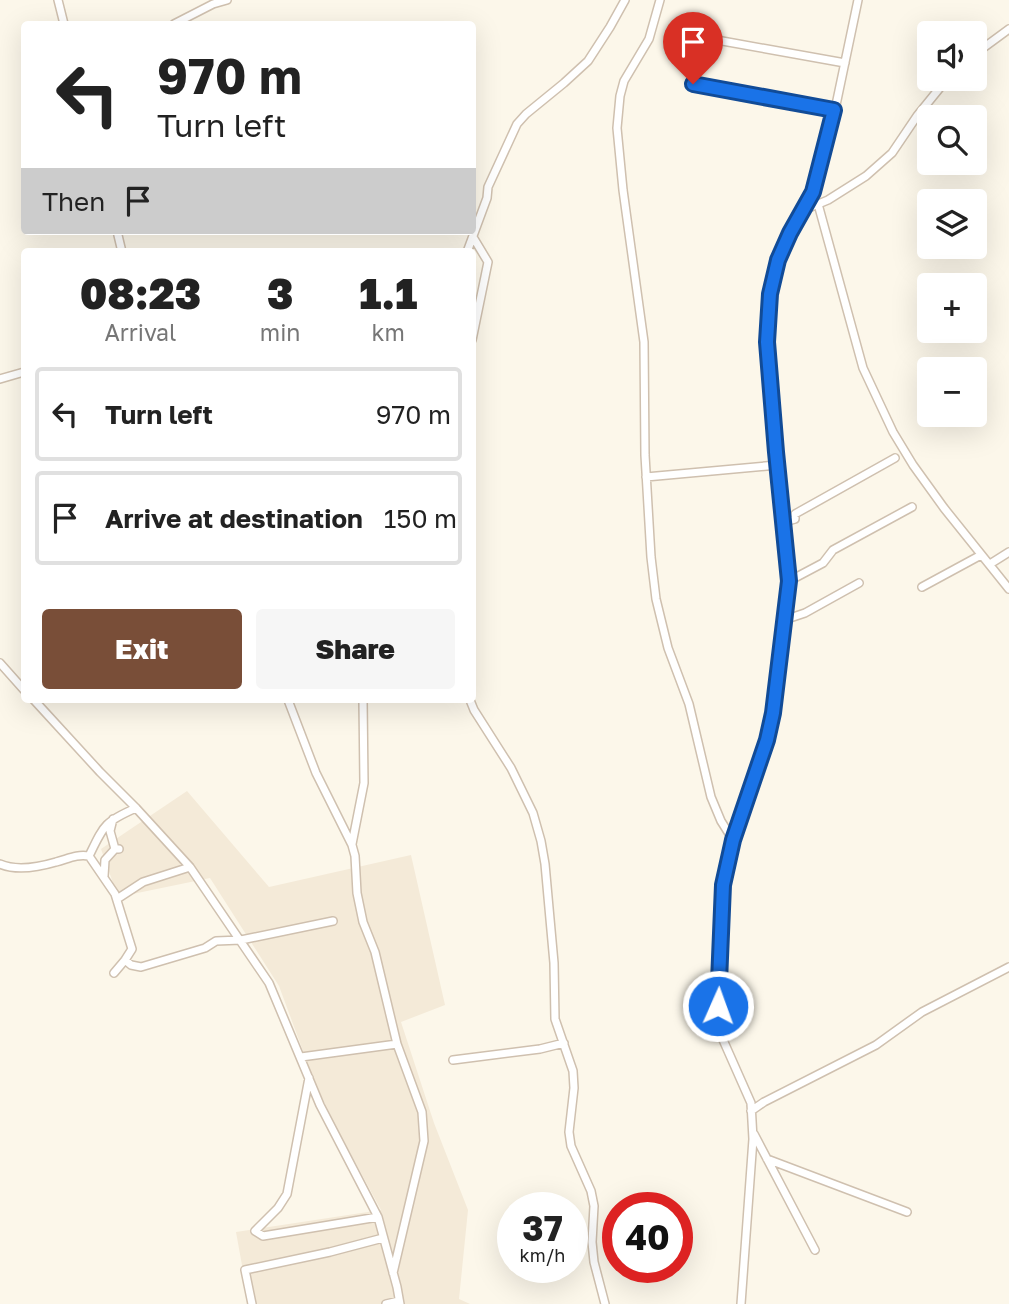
<!DOCTYPE html>
<meta charset="utf-8">
<style>
:root{--surface:#fff;--page:#f6f6f6;--text:#222;--muted:#767676;--line:#e0e0e0;--accent:#794e38}
body{margin:0;font-family:"Golos Text",sans-serif;background:var(--page);color:var(--text);height:100vh;display:flex;flex-direction:column;font-size:26px;white-space:nowrap}
*{box-sizing:border-box;margin:0}
p{font-size:23px;color:var(--muted)}
.icon{flex:none;width:38px;height:38px;fill:none;stroke:currentColor;stroke-width:2;stroke-linecap:round;stroke-linejoin:round}
.map{position:relative;flex:1;overflow:hidden}
.details{position:absolute;left:21px;top:248px;width:455px;height:455px;display:flex;flex-direction:column;background:var(--surface);border-radius:7px;box-shadow:0 7px 28px #0002}
.details>*{flex:none}
.top-card{position:absolute;left:21px;top:21px;width:455px;height:214px;border-radius:7px;box-shadow:0 7px 28px #0002;background:#fff;color:var(--text);overflow:hidden}
.fabs{position:absolute;left:917px;top:21px;display:grid;gap:14px}
.fabs a{display:grid;place-items:center;width:70px;height:70px;border-radius:7px;background:var(--surface);box-shadow:0 7px 28px #0002;font-size:35px}
.speed{position:absolute;left:497px;top:1192px;display:flex;gap:14px;font-size:35px;font-weight:700;text-align:center}
.speed>*{display:grid;place-content:center;width:91px;height:91px;border-radius:50%;background:var(--surface);box-shadow:0 7px 28px #0002;line-height:1}
.speed small{font-size:18px;font-weight:400}
.speed .limit{border:10px solid #d22;background:#fff;color:#111}
.pin{position:absolute;display:grid;place-items:center;width:60px;height:60px;color:#fff;margin:-72px -30px;border-radius:50% 50% 50% 0;rotate:-45deg;box-shadow:0 0 7px #0007}
.pin .icon{rotate:45deg}
.me{position:absolute;width:77px;margin:-38px;rotate:2deg;stroke-linejoin:round;filter:drop-shadow(0 0 5px #0008)}
.turn{display:flex;align-items:center;gap:24px;height:147px;padding:0 21px;font-size:32px}
.turn .icon{width:91px;height:91px;stroke-width:2.5}
.turn b{display:block;font-size:49px;line-height:60px}
.then{display:flex;align-items:center;height:66px;padding:0 21px;background:#0003;gap:14px;font-size:26px}
.eta{display:flex;justify-content:space-evenly;align-items:center;height:119px;text-align:center}
.eta b{font-size:42px;font-weight:800;line-height:49px}
.cta{display:flex;gap:14px;margin-top:auto;padding:14px 21px}
.cta a{flex:1;height:80px;border-radius:7px;background:var(--accent);color:#fff;font-size:28px;font-weight:800;line-height:80px;text-align:center}
.cta a+a{background:var(--page);color:var(--text)}
ul{padding:0;list-style:none}
li{display:flex;align-items:center;gap:21px;height:94px;margin:0 14px 10px;padding:0 7px;border:4px solid var(--line);border-radius:7px}
li div{flex:1}
li b{display:block;font-size:26px}
li em{font-style:normal}
.map>svg:first-child{display:block}
.residential{fill:#f4ead8}
.lines{fill:none;stroke-linecap:round;stroke-linejoin:round}
.minor-casing{stroke:#cfc0af;stroke-width:10}
.minor{stroke:#fff;stroke-width:7}
.route-casing{stroke:#114b97;stroke-width:18}
.route{stroke:#1a73e8;stroke-width:12}
</style>
<div class="map">
<svg width="1009" height="1304" viewBox="0 0 1009 1304">
<rect width="100%" height="100%" fill="#fcf7ea"/>
<path class="residential" d="M187,791l82,96 142,-32 34,150 -44,17 33,101 34,87 -9,89 11,5h-221l-13,-72 145,-22 -45,-83 -23,-49 -34,-92 -69,-108 -92,19 -17,-48z"/>
<g class="lines">
<defs>
<path id="minor" d="M58,0l6,24
M660,0l-11,39 -25,42 -4,15 -3,32 6,62 21,152 1,113 6,102 5,42 12,49 21,56 22,93 10,24 12,19
M174,24l39,-20 14,-4
M700,37l145,26
M975,54l34,-25
M693,84l141,26
M818,204l45,164 30,64 20,33 31,43 65,81
M804,210l24,-10 38,-24 26,-23 25,-37 30,-37
M117,231l5,21
M467,252l20,-54 1,-11 29,-63 9,-10 38,-31 24,-22 22,-34 15,-27
M472,340l16,-78 -15,-25
M0,379l24,-7
M646,477l131,-12
M784,522l11,-3v-5l100,-56
M990,564l19,-12
M789,581l34,-18 10,-13 79,-43
M922,587l59,-32
M784,620l21,-7 54,-30
M0,663l24,27
M34,700l66,72 36,36 54,59 79,116 51,122 58,112 19,70 3,17
M288,700l28,73 36,72 3,11 2,37 6,29 12,30 22,92 25,68 2,29 -31,132
M470,700l4,10 37,58 22,45 8,28 4,23 9,99 1,56 18,52 1,17 -5,44 2,14 20,45 3,15 -2,36 2,20 11,42
M113,819l-3,12 5,18h4
M352,844l12,-61 -1,-83
M89,856l26,38 17,55 -7,11 -11,13
M0,864c16,7 39,3 56,-2 12,-3 20,-8 33,-6 15,-31 15,-34 47,-48
M104,876l1,-16 10,-11
M117,899l26,-17 47,-15
M125,960l6,5 10,2 64,-19 11,-7 25,-1 92,-19
M301,1057l96,-13
M453,1060l87,-11 24,-6
M309,1078l-22,116 -9,14 -23,23 8,5 115,-19
M751,1111l13,-9 112,-57 46,-33 87,-45
M754,1134l61,116
M767,1159l140,53
M252,1304l-7,-34 85,-18 53,-14
M386,1304l13,-3
M741,1304l12,-165 -2,-36 -31,-70 -2,-27 5,-121 10,-45 26,-74 14,-53 16,-132 -13,-129 -9,-110 1,-25 2,-23 8,-34 12,-27 23,-40 23,-88 22,-105"/>
</defs>
<use href="#minor" class="minor-casing"/>
<use href="#minor" class="minor"/>
</g>
<g class="lines">
<defs>
<path id="route" d="M693,84l141,26 -21,82 -23,41 -12,27 -8,34 -3,48 9,110 13,129 -16,132 -6,27 -34,100 -10,45 -5,121"/>
</defs>
<use href="#route" class="route-casing"/>
<use href="#route" class="route"/>
</g>
</svg>
<div class="fabs">
<a><svg class="icon" aria-label="sound" viewBox="0 0 24 24"><path d="M4 9h4l5-4v14l-5-4H4zM17 9q2 3 0 6"/></svg></a>
<a><svg class="icon" aria-label="search" viewBox="0 0 24 24"><circle cx="10" cy="10" r="6"/><path d="M15 15l6 6"/></svg></a>
<a><svg class="icon" aria-label="layers" viewBox="0 0 24 24"><path d="M12 4l9 5-9 5-9-5zM3 14l9 5 9-5"/></svg></a>
<a>+</a>
<a>−</a>
</div>
<div class="speed"><div>37<small>km/h</small></div><div class="limit">40</div></div>
<div class="pin" style="left:693px;top:84px;background:#d93025"><svg class="icon" aria-label="arrive" viewBox="0 0 24 24"><path d="M6 21V4h12l-3 4 3 4H6"/></svg></div>
<svg class="me" style="left:718px;top:1006px" viewBox="-20 -20 40 40"><circle r="17" fill="#1a73e8" stroke="#fff" stroke-width="3"/><path d="M0-11L8 9 0 5-8 9z" fill="#fff"/></svg>
<div class="top-card">
<div class="turn"><svg class="icon" aria-label="left" viewBox="0 0 24 24"><path d="M17 20v-9H6M10 6l-5 5 5 5"/></svg><div><b>970 m</b>Turn left</div></div>
<div class="then">Then<svg class="icon" aria-label="arrive" viewBox="0 0 24 24"><path d="M6 21V4h12l-3 4 3 4H6"/></svg></div>
</div>
<section class="details">
<div class="eta">
<div><b>08:23</b><p>Arrival</p></div>
<div><b>3</b><p>min</p></div>
<div><b>1.1</b><p>km</p></div>
</div>
<ul>
<li><svg class="icon" aria-label="left" viewBox="0 0 24 24"><path d="M17 20v-9H6M10 6l-5 5 5 5"/></svg><div><b>Turn left</b></div><em>970 m</em></li>
<li><svg class="icon" aria-label="arrive" viewBox="0 0 24 24"><path d="M6 21V4h12l-3 4 3 4H6"/></svg><div><b>Arrive at destination</b></div><em>150 m</em></li>
</ul>
<div class="cta"><a>Exit</a><a>Share</a></div>
</section>
</div>
